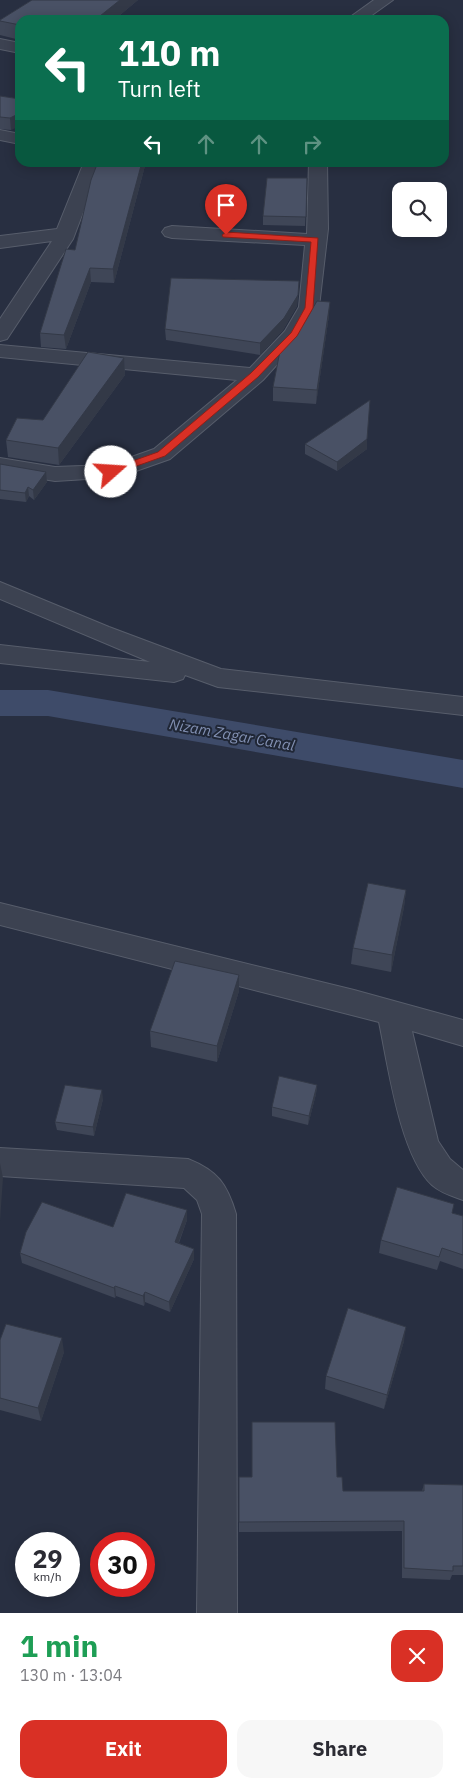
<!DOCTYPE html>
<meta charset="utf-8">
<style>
:root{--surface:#fff;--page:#f7f7f7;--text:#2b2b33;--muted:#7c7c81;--accent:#d93025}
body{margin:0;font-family:"IBM Plex Sans",sans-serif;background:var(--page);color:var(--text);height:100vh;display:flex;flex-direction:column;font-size:19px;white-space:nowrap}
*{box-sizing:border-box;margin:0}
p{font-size:16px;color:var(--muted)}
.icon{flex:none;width:28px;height:28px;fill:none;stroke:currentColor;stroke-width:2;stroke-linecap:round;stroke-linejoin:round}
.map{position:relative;height:1613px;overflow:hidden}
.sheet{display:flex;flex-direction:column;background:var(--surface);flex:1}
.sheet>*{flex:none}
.banner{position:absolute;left:15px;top:15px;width:434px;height:152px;border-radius:15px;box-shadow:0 2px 12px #0003;background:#0b6e4f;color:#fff;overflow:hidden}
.buttons{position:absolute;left:392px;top:182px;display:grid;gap:10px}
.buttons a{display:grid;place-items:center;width:55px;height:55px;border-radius:10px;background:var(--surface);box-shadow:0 2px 12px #0003;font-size:25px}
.speed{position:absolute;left:15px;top:1532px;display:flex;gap:10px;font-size:25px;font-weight:700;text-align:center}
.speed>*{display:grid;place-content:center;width:65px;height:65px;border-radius:50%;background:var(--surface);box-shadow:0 2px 12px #0003;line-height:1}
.speed small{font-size:12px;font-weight:400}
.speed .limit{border:8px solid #d22;background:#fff;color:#111}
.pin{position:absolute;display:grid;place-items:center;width:42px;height:42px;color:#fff;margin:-51px -21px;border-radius:50% 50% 50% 0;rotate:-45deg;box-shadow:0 0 5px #0007}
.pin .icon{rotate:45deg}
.me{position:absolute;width:55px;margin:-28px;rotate:71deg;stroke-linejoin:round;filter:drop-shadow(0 0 4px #0008)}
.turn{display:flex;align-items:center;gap:18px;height:105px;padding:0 20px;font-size:22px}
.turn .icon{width:65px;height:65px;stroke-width:2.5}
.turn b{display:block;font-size:35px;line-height:42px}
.lanes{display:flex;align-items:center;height:48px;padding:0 20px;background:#0003;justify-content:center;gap:25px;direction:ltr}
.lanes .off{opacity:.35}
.round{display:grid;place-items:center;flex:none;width:52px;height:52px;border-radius:15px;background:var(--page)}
.overview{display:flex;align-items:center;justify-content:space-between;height:85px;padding:0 20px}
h1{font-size:30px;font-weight:800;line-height:38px;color:#1e9e55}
.cta{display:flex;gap:10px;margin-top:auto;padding:10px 20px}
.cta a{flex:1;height:58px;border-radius:15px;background:var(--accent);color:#fff;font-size:20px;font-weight:800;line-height:58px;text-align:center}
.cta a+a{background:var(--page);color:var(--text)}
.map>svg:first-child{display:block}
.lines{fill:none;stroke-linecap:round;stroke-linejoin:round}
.canal{fill:#3e4b69;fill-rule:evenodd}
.minor-casing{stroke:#575d6b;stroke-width:2}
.minor{fill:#3c4251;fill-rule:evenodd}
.wall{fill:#3f4657}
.shaded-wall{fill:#333947}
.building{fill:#495165;stroke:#333947}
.route{fill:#d93025;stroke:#8d1f18}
.labels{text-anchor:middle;stroke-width:4;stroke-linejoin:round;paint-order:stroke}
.water-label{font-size:15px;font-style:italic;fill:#818fb1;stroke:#202736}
</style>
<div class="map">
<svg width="463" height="1613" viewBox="0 0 463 1613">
<rect width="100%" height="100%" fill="#282f41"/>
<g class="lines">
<path class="canal" d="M0,690h48l415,70v28l-415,-72h-48z"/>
<defs>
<path id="minor" d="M374,0h19l-28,20h-19z
M0,39l20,4v10l-20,-4z
M0,130l20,4v10l-20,-4z
M84,162h18l-29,77 -66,100 -7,2v-22l52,-78 -52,7v-12l57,-7z
M309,162h18l1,67 -9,78 -18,31 -38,42 -93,79 -51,18 -64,4 -55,-9v-14l55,9 54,-2 45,-16 83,-69 -237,-23v-12l250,23 35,-37 14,-24 6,-62 -133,-7 -7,-2 -3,-4 3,-4 7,-2 135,8z
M0,582l109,45 112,42 242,28v18l-245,-28 -33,-12 -2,4 -9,3 -174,-19v-18l150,17 -150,-63z
M0,903l354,87 109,30v26l-51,-15 26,110 12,18 13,11v30c-11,-4 -22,-7 -31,-15 -32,-30 -44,-120 -53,-163l-379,-97z
M0,1148l188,11c30,12 39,25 48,55l1,399h-40l5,-399 -5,-14 -13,-12 -184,-12z"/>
</defs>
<use href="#minor" class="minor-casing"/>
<use href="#minor" class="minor"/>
</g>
<path class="wall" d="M32,0h106l-24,20h-94v20l-20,-5v-15z
M0,96l20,3 -9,31 -11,-1z
M98,162h48l-32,121 -23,-1 -25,67 -25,-2 -1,-14 35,-83z
M307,178l-2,48 -42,-1v-9z
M299,281l-2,25 -14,24 -23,25 -94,-15 -1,-11z
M329,315l-13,89 -43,-3v-14z
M124,358l1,17 -66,90 -51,-8 -2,-17 37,-20z
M305,444l62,5 -30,22 -32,-17z
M0,464l47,18 -13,18 -5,-4 -3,6 -26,-3z
M406,890l-2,17 -13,65 -40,-8 2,-16z
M239,975v16l-22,71 -66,-15 -1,-16z
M317,1085l-1,9 -8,31 -36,-9v-9z
M103,1099l-9,37 -37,-6 -2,-8z
M453,1213l10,3v53l-23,-8 -3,9 -58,-17 2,-13z
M187,1220l-8,23 15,6v10l-24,53 -25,-10 -1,4 -28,-10 -1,2 -93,-35 -2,-10 93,-26z
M0,1340l64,12 -23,69 -41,-11z
M404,1341l-20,68 -59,-20 1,-13z
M239,1477h98l6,14h79l2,-7 39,1v90h-11l-2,5 -48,-2v-47l-163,1z"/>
<path class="shaded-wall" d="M120,0h18l-24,20h-19z
M20,113v13l-9,4 -1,-12z
M142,162h4l-32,121 -1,-14z
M90,268l1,14 -25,67 -2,-14z
M299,281l-2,25 -14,24 -23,25v-12z
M330,302l-1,13 -13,89 1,-14z
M124,358l1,17 -66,90 -1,-17z
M367,439v10l-30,22v-9z
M46,472l1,10 -13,18 -1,-10z
M28,487l1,9 -3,6 -1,-9z
M406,890l-2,17 -13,65 1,-17z
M239,975v16l-22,71v-16z
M317,1085l-1,9 -8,31 1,-9z
M102,1090l1,9 -9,37 -1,-9z
M0,1163l3,15 -3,43z
M187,1210v10l-12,32v-10z
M194,1249v10l-24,53 -1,-10z
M115,1286l1,10 -1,2 -1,-10z
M145,1292v10l-1,4 -1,-10z
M406,1327l-2,14 -20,68 3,-14z
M62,1338l2,14 -23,69 -3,-13z"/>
<path class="building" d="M32,0h88l-25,20h-75v5l-20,-4v-1z
M0,96l20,3v14l-10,5 -10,-1z
M98,162h44l-29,107 -23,-1 -26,67 -24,-2 26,-84 9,1 16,-70z
M267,178h40l-1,39 -43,-1z
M171,278l128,3 -1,14 -14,23 -24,25 -95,-14z
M317,301l13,1 -13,88 -44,-3 7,-36 23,-26z
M88,352l36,6 -66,90 -52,-8 11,-22 26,2z
M370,400l-3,39 -30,23 -32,-18z
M0,464l46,8 -13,18 -5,-3 -3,6 -25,-3z
M368,883l38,7 -14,65 -39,-7z
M175,961l64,14 -22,71 -67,-15z
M279,1076l38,9 -8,31 -37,-9z
M65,1085l37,5 -9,37 -38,-5z
M397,1187l57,17 -2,9 11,3v39l-21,-7 -3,9 -58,-17z
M126,1193l61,17 -12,32 19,7 -25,53 -24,-10 -2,4 -28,-10 -1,2 -94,-35 6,-21 16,-30 71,25z
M348,1308l58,19 -19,68 -61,-19z
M6,1324l56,14 -24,70 -38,-10v-58z
M252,1422h83l2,55h5l1,14h81v-7l39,1v81h-10v5l-49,-3v-47l-165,1v-45h13z"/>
<path class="route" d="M226,232l92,6 -5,70 -16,28 -39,41 -93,79 -51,18h-7v-4l51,-18 93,-79 40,-40 14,-25 6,-66 -88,-5 -1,-2z"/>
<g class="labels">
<g class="water-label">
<text transform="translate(232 735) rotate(10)" y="5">Nizam Zagar Canal</text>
</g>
</g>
</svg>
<div class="buttons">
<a><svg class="icon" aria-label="search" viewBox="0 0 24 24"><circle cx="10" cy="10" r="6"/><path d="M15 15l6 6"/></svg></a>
</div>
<div class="speed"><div>29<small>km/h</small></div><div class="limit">30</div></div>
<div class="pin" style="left:226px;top:235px;background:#d93025"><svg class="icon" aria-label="arrive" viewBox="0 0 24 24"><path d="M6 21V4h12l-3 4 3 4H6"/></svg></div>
<svg class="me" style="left:111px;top:472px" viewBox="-20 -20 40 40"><circle r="19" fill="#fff"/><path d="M0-13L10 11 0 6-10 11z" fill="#d93025"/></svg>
<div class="banner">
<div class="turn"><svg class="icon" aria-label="left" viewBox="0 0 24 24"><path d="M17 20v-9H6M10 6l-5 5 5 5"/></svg><div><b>110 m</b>Turn left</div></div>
<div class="lanes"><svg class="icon" aria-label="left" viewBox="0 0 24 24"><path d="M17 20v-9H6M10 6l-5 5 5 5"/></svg><svg class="icon off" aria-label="ahead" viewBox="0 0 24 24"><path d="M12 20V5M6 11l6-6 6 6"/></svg><svg class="icon off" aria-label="ahead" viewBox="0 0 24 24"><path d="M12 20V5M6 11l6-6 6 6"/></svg><svg class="icon off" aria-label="right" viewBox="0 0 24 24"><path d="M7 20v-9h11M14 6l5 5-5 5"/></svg></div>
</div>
</div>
<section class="sheet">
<div class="overview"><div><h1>1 min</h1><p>130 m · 13:04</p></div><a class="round" style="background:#d93025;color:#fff"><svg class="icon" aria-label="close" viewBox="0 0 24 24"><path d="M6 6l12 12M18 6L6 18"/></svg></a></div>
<div class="cta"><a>Exit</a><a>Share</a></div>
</section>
